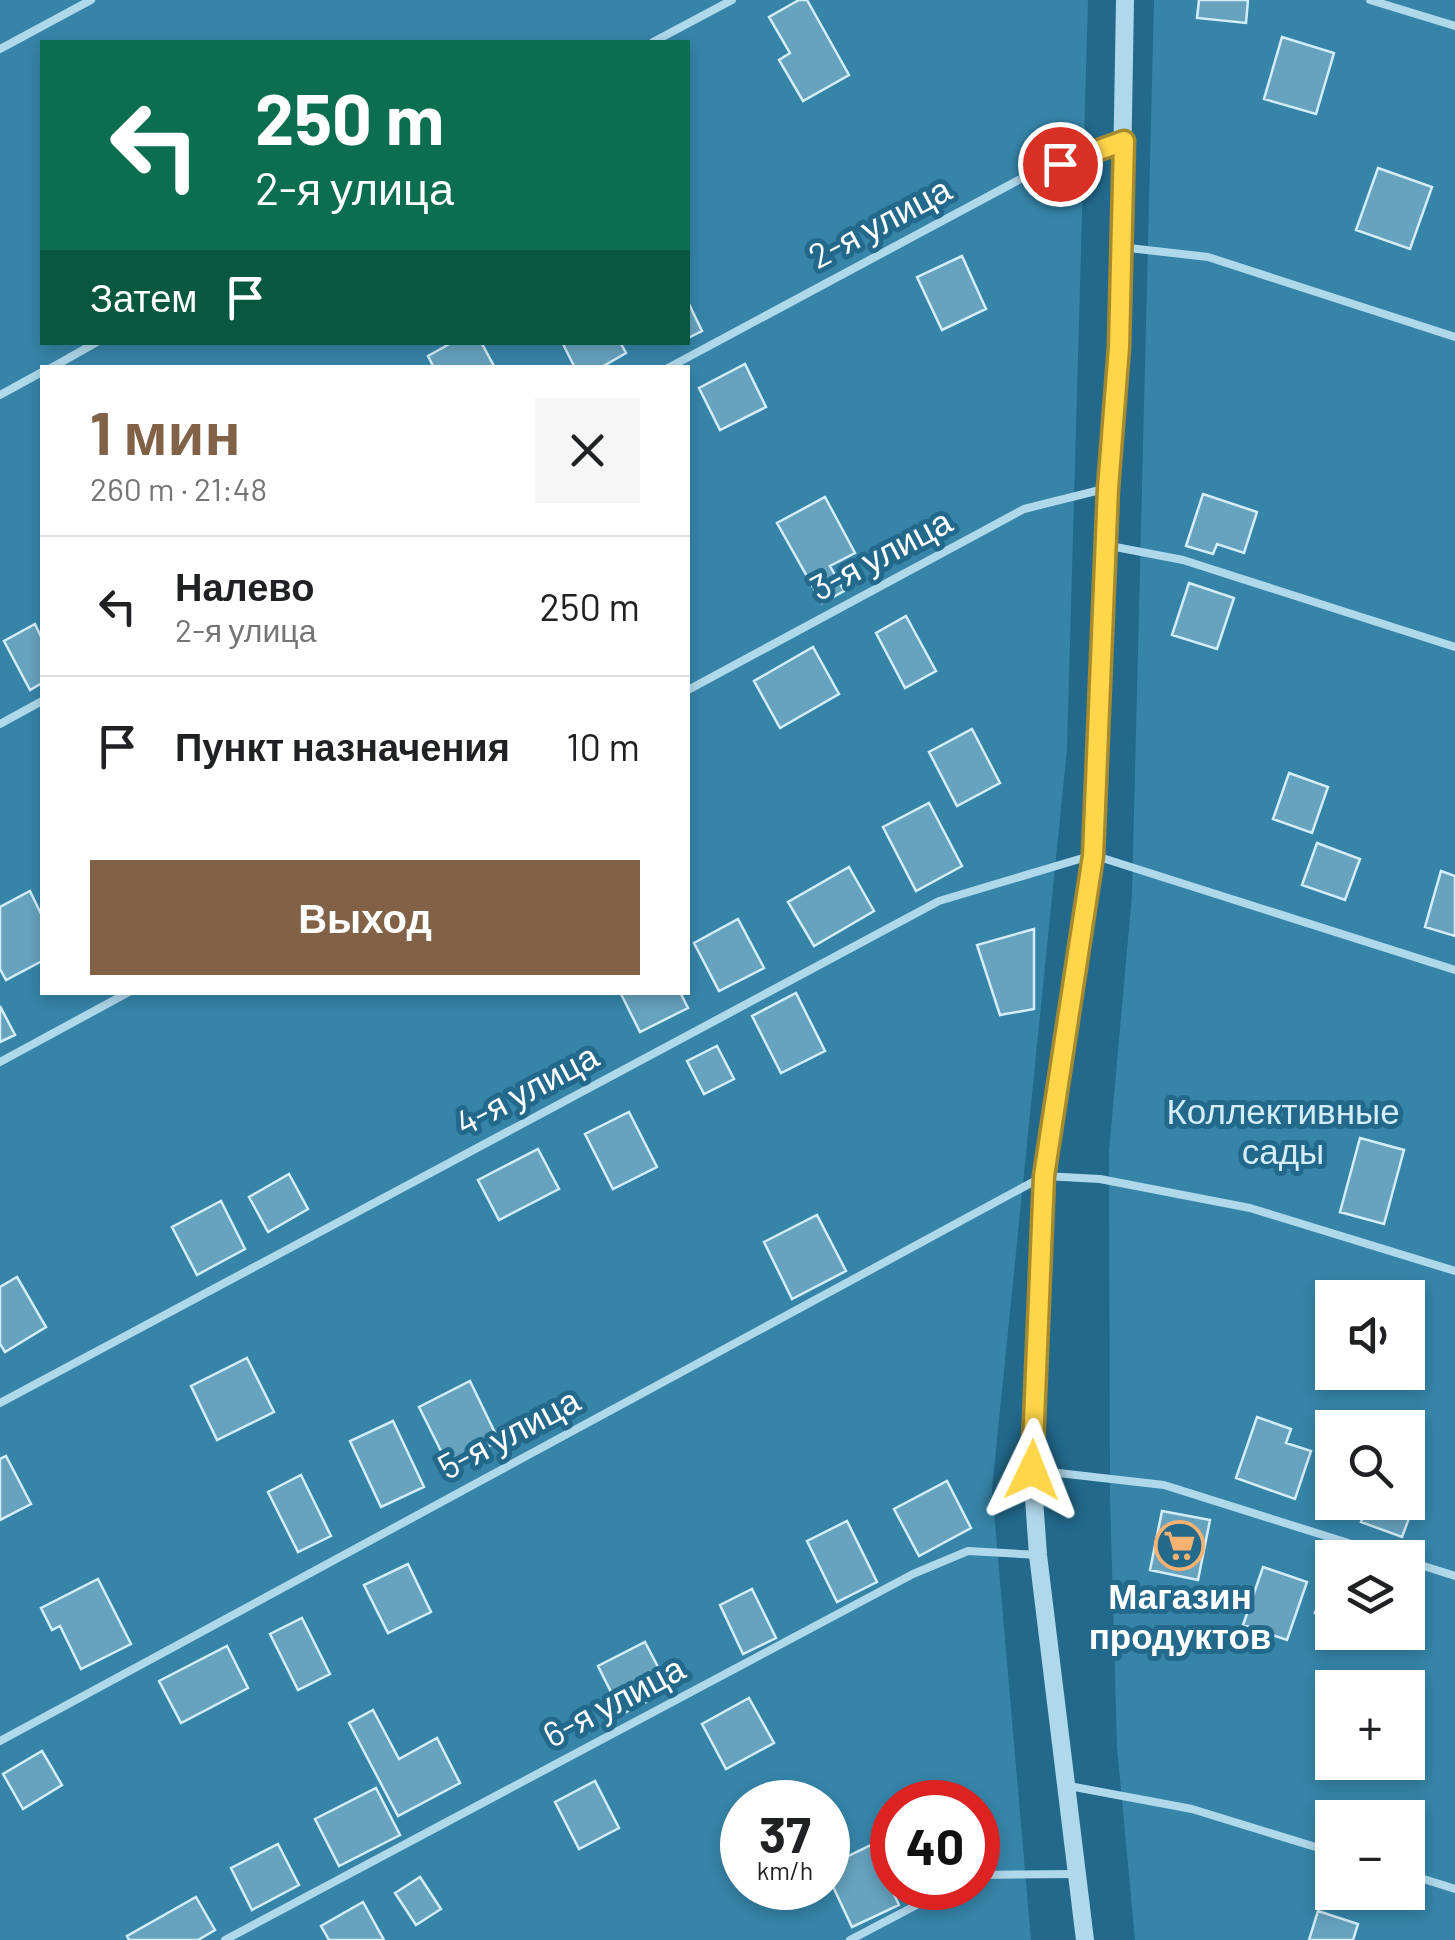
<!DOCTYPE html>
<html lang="ru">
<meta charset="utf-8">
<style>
:root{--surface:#fff;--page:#f6f6f6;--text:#202124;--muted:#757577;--line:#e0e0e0;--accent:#816247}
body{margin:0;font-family:Barlow,sans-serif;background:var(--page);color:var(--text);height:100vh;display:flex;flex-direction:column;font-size:38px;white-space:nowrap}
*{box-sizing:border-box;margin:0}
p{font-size:32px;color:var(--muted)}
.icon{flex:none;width:55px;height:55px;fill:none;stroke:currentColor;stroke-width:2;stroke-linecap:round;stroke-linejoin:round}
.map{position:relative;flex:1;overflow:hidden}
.drawer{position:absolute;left:40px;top:365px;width:650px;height:630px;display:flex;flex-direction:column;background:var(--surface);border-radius:0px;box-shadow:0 5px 15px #0003}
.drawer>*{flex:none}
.banner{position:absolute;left:40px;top:40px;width:650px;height:305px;border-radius:0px;box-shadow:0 5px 15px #0003;background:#0b6e4f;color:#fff;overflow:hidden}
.fabs{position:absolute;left:1315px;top:1280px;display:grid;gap:20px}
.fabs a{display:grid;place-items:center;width:110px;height:110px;border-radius:0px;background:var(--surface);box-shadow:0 5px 15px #0003;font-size:50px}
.speed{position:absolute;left:720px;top:1780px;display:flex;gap:20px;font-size:50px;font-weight:700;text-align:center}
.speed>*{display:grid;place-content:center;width:130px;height:130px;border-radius:50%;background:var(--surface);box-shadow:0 5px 15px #0003;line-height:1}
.speed small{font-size:25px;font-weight:400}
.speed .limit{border:15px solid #d22;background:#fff;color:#111}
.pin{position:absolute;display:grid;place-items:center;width:85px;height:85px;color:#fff;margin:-42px;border:5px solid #fff;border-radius:50%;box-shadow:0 2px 10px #0007}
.me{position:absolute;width:110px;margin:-55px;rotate:2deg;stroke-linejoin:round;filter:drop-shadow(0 0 8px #0008)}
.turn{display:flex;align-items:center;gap:35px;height:210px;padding:0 50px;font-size:45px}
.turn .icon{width:130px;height:130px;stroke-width:2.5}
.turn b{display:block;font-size:70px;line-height:85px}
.then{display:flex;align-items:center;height:95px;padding:0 50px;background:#0003;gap:20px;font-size:38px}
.round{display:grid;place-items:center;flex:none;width:105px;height:105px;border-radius:0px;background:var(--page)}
.overview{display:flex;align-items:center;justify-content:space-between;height:170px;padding:0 50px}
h1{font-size:60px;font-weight:700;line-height:75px;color:var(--accent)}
.cta{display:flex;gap:20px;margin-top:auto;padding:20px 50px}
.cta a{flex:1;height:115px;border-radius:0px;background:var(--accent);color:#fff;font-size:40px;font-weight:700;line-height:115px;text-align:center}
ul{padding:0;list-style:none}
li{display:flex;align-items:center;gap:30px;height:140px;padding:0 50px;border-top:2px solid var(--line)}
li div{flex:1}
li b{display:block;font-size:38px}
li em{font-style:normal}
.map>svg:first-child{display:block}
.green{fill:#3685a9;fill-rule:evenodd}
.building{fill:#67a3bf;stroke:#d4edf8;stroke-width:2.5}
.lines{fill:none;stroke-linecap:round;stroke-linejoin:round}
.service{stroke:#afd8eb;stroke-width:8}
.tertiary{stroke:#afd8eb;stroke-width:18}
.route-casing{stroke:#a68a30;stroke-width:25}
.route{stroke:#ffd54a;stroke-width:18}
.labels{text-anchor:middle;stroke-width:10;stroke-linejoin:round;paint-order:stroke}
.street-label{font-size:35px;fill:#fff;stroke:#22698c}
.park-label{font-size:35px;fill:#d4edf8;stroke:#22698c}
.poi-label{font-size:35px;font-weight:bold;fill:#fff;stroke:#22698c}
</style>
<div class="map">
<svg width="1455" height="1940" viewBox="0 0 1455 1940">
<rect width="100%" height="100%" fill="#22698c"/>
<path class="green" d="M0,0h1088l-21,749 -75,740 39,451h-1031zM42,42h646v300h-646zM42,368h646v624h-646zM742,1802h86v86h-86zM892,1802h86v86h-86z
M1154,0h301v1940h-320l-18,-193 -7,-251 -1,-345 23,-256zM1332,1298h76v74h-76zM1332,1428h76v74h-76zM1332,1558h76v74h-76zM1332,1688h76v74h-76zM1332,1818h76v74h-76z"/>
<path class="building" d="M799,0h8l42,75 -46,26 -24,-41 11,-7 -21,-36z
M1199,0h49l-2,23 -49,-5z
M1282,37l52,16 -18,61 -52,-15z
M1378,168l54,19 -22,62 -54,-19z
M962,256l24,53 -44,21 -25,-53z
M688,302l14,29 -14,7z
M453,342h28l14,26h-61l-6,-12z
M562,342h58l6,11 -26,15h-25z
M745,364l21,43 -46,23 -21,-42z
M1203,494l54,18 -13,41 -27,-9 -4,10 -27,-8z
M825,497l30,56 -25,13 14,25 -22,12 -45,-80z
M1189,583l45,15 -17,51 -45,-14z
M906,616l30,55 -31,17 -29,-55z
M35,624l7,15v44l-12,7 -26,-49z
M813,647l26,47 -59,34 -26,-47z
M972,729l28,54 -43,23 -28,-54z
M1289,773l39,14 -16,46 -39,-14z
M929,803l33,63 -46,25 -33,-64z
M1317,843l43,16 -15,41 -43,-15z
M849,867l25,44 -60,35 -26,-44z
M1441,871l14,5v60l-30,-9z
M30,891l12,25v45l-36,19 -6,-11v-62z
M738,919l26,49 -45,23 -25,-48z
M1034,929v80l-34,6 -23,-70z
M624,992h56l8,16 -48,24 -19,-38z
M796,993l29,58 -44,22 -29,-57z
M0,1006l15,29 -15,7z
M717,1046l17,33 -30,15 -17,-33z
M629,1112l28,55 -44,22 -28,-55z
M1360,1138l44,12 -20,74 -44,-12z
M538,1149l21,40 -60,31 -21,-40z
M289,1174l19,35 -40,23 -19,-35z
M221,1201l24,48 -48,26 -25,-48z
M817,1215l29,56 -54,28 -28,-57z
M17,1277l29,50 -41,25 -5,-8v-57z
M247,1358l27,54 -57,28 -26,-54z
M470,1381l29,60 -50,26 -30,-60z
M1257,1417l34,12 -5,14 25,8 -16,48 -59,-21z
M393,1421l31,66 -43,20 -31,-66z
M6,1456l25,48 -31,16v-61z
M301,1475l30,61 -33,16 -30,-60z
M947,1481l24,47 -52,28 -25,-47z
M1408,1490l10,4 -16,43 -41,-15 7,-20h40z
M1162,1511l48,9 -12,60 -48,-10z
M847,1521l30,61 -40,20 -30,-61z
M408,1564l23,48 -43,21 -24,-48z
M1331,1564h1v54l-17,-5z
M1263,1567l44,15 -20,58 -44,-15z
M98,1579l33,65 -50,25 -21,-43 -8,4 -11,-22z
M752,1589l24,49 -33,16 -23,-49z
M302,1618l28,56 -32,16 -28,-56z
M645,1642l25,48 -48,24 -24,-48z
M227,1646l21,42 -67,35 -22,-42z
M749,1698l25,45 -48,26 -24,-45z
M373,1710l26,49 38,-21 23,45 -62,33 -49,-93z
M42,1751l20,34 -39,24 -20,-35z
M595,1781l24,47 -40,21 -24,-47z
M376,1788l24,47 -61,31 -24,-47z
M278,1844l21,41 -47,25 -21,-42z
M871,1845l28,60 -47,22 -24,-51v-10z
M420,1877l21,32 -25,16 -21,-32z
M196,1897l19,33 -17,10h-69l-2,-4z
M363,1902l21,38h-55l-8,-14z
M1318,1911l40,13 -5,16h-44z"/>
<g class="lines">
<path class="service" d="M1370,0l85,26
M653,42l79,-42
M0,49l91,-49
M1120,247l88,10 247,80
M51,368l46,-26
M668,368l360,-193 91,-33
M0,395l42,-23
M1105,545l78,15 272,87
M688,690l336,-181 84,-21
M0,724l42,-23
M0,1062l129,-70
M0,1403l939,-502 154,-46 362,115
M1032,1470l132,15 232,73
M1408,1561l47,15
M0,1741l1044,-565 56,3 150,29 205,63
M1069,1786l123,23 140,43
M1408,1874l47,15
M978,1875l97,-1
M225,1940l688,-366 55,-23 70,4
M850,1940l99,-52"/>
<path class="tertiary" d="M1085,1940l-47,-385 -6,-85 12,-294 49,-321 15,-367 11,-141 6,-347"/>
</g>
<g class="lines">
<defs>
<path id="route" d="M1032,1470l12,-294 49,-320 15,-368 11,-141 5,-206 -64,23"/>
</defs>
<use href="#route" class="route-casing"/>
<use href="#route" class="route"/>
</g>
<defs>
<symbol id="supermarket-ring" viewBox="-11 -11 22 22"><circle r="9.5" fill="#22698c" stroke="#f7b171" stroke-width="1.5"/><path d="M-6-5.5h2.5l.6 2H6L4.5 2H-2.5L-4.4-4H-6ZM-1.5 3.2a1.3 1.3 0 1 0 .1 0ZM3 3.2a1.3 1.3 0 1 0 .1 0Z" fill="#f7b171"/></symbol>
</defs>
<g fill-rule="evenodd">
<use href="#supermarket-ring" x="1152" y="1518" width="55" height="55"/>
</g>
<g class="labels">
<g class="street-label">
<text transform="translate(880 223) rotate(-28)" y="12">2-я улица</text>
<text transform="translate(881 555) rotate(-28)" y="12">3-я улица</text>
<text transform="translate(527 1090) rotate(-28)" y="12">4-я улица</text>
<text transform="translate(509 1434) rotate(-28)" y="12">5-я улица</text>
<text transform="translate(614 1702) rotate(-28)" y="12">6-я улица</text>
</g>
<g class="park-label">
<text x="1283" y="1124">Коллективные<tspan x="1283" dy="40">сады</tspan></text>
</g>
<g class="poi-label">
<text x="1180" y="1609">Магазин<tspan x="1180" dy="40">продуктов</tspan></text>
</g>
</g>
</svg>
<div class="fabs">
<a><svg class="icon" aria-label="sound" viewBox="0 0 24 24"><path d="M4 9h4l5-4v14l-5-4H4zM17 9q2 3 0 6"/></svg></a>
<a><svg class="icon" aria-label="search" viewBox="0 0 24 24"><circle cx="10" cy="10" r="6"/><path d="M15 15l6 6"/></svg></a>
<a><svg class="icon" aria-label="layers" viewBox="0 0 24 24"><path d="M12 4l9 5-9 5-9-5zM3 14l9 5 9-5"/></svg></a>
<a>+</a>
<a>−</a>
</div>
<div class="speed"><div>37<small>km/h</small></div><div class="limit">40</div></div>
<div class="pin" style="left:1060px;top:164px;background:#d93025"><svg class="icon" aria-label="arrive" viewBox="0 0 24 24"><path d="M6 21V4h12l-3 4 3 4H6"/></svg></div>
<svg class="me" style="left:1032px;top:1470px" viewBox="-20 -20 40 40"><path d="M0-17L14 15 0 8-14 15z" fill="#ffd54a" stroke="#fff" stroke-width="4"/></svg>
<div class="banner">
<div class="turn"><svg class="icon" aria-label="left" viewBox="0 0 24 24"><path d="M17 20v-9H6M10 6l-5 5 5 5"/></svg><div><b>250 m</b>2-я улица</div></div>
<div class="then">Затем<svg class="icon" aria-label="arrive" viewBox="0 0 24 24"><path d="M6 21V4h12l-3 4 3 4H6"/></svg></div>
</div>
<section class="drawer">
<div class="overview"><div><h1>1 мин</h1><p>260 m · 21:48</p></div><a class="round"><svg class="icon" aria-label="close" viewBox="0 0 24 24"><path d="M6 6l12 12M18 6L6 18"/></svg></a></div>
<ul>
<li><svg class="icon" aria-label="left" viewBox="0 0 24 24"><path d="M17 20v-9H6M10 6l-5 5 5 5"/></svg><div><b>Налево</b><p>2-я улица</p></div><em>250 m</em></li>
<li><svg class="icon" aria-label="arrive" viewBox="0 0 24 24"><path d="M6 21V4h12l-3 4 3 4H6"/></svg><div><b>Пункт назначения</b></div><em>10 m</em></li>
</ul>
<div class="cta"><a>Выход</a></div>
</section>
</div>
